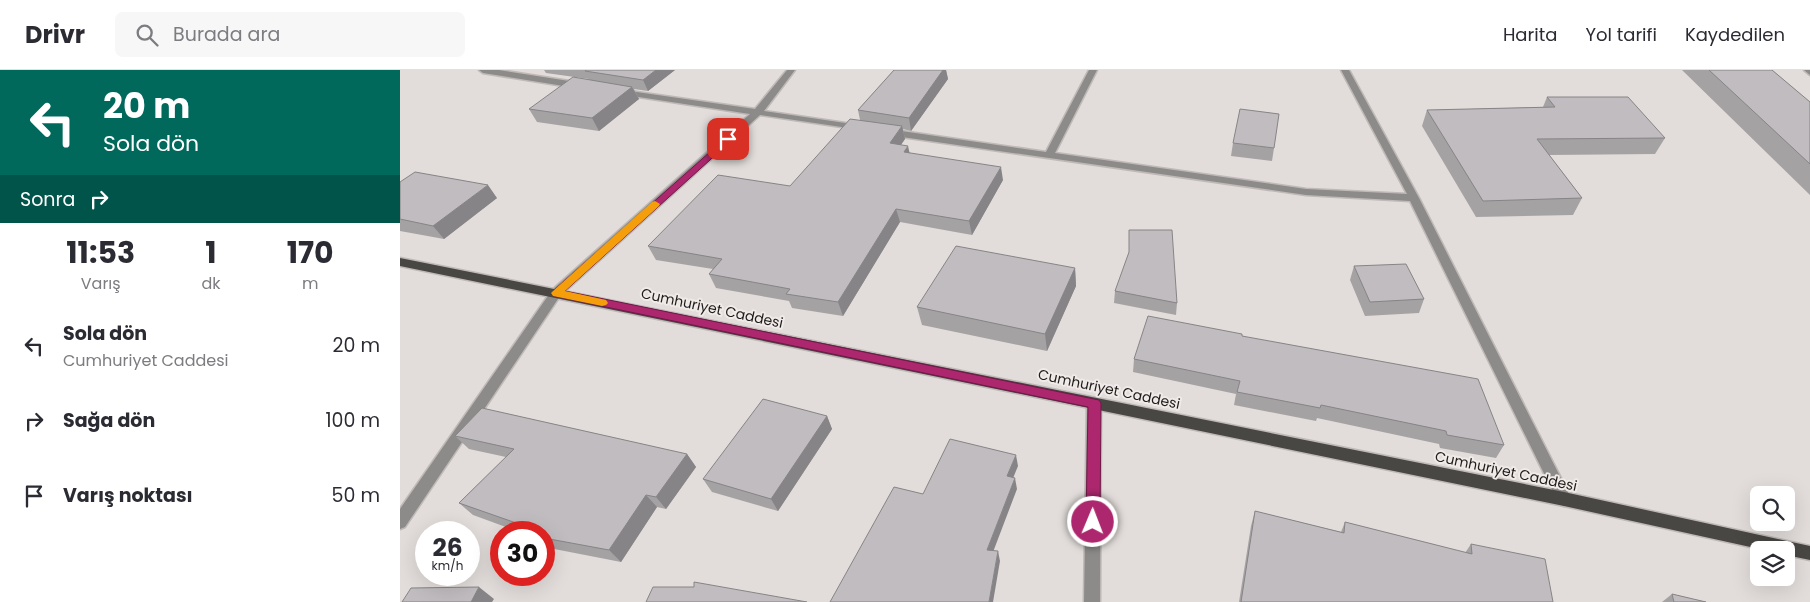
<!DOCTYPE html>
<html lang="tr">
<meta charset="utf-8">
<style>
:root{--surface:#fff;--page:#f7f7f7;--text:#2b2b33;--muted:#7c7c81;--line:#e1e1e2}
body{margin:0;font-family:Poppins,sans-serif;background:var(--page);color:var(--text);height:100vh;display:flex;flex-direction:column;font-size:19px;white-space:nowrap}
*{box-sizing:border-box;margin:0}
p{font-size:16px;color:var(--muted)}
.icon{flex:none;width:28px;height:28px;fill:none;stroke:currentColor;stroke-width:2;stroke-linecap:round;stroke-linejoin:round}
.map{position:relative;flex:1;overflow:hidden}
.side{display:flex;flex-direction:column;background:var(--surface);width:400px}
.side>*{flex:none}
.hud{background:#00695c;color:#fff;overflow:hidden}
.controls{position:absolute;left:1350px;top:416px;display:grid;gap:10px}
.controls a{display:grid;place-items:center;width:45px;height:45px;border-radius:8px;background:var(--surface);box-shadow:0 5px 20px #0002;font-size:25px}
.speed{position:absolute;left:15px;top:451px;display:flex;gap:10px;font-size:25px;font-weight:700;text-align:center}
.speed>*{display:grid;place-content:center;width:65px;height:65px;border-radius:50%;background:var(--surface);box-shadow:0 5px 20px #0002;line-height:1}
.speed small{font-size:12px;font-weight:400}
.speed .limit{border:8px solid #d22;background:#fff;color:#111}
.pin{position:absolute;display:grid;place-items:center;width:42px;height:42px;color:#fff;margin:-21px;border-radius:10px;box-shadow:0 2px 8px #0006}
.me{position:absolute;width:55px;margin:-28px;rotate:1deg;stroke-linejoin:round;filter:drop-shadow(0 0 4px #0008)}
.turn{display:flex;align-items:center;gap:18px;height:105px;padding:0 20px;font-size:22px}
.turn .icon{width:65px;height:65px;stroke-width:2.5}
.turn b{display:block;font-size:35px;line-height:42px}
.then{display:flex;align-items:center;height:48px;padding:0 20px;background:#0003;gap:10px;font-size:19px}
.eta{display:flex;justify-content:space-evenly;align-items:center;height:85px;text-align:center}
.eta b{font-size:30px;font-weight:700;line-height:35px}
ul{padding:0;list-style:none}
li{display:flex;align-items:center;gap:15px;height:75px;padding:0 20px}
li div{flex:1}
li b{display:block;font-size:19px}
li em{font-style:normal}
header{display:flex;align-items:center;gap:30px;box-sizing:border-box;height:70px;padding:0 25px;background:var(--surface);border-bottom:1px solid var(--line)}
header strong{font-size:24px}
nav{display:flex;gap:28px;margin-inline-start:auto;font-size:18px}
.search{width:350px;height:45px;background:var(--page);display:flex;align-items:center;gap:12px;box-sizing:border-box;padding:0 18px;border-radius:8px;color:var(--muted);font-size:19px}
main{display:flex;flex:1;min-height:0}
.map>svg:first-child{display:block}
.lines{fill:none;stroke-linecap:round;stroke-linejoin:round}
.minor-casing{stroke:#bfbab8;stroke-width:3}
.major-casing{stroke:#bfbab8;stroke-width:3}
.minor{fill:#8c8b89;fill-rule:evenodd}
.major{fill:#494744;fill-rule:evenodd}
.wall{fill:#a5a2a4}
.shaded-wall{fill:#868486}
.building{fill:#c0bcbf;stroke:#868486}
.route{fill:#ad276e;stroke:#701948}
.slow{fill:#f59e0b}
.labels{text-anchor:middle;stroke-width:4;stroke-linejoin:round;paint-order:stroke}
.street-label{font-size:14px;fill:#1f1d1c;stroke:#f0eae8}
</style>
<header>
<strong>Drivr</strong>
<div class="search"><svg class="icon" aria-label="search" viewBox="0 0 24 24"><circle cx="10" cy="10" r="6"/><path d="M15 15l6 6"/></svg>Burada ara</div>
<nav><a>Harita</a><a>Yol tarifi</a><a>Kaydedilen</a></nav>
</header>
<main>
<section class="side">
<div class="hud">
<div class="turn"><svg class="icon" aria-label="left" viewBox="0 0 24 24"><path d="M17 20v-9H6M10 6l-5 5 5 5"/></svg><div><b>20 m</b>Sola dön</div></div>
<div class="then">Sonra<svg class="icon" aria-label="right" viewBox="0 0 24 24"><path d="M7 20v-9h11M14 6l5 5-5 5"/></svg></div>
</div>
<div class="eta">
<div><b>11:53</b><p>Varış</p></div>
<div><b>1</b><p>dk</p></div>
<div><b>170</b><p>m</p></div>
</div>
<ul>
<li><svg class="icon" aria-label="left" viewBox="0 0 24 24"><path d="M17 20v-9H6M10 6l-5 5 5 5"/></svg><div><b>Sola dön</b><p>Cumhuriyet Caddesi</p></div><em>20 m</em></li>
<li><svg class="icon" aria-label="right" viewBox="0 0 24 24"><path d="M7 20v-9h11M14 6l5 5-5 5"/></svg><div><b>Sağa dön</b></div><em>100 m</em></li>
<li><svg class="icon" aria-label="arrive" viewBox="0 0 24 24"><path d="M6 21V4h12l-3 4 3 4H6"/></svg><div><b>Varış noktası</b></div><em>50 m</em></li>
</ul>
</section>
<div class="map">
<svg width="1410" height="532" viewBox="0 0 1410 532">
<rect width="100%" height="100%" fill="#e2ddda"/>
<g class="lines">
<defs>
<path id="minor" d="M79,0h20l83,13 4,3 -4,3 -99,-16z
M387,0h8l-31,41 95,14 3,1v4l-102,-15 -200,181 -155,231 -5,2v-20l152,-219 198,-176 -131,-20 -4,-3 1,-2 139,20z
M689,0h8l-42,83 251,36 101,5 -66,-124h8l70,128 150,296 2,5 -2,5 -5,2 -5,-2 -149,-303 -104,-6 -418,-60 -5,-3 5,-3 158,23z
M1404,0h6v5z
M694,328l5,1 2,4 -1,199h-16l3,-199 2,-4z"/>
<path id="major" d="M0,188l1164,234 246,54v14l-24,-5v-5h-22l-200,-44 -1164,-240z"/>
</defs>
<use href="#minor" class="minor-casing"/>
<use href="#major" class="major-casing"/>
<use href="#minor" class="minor"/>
<use href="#major" class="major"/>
</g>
<path class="wall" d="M144,0h131l-27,21 -14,-2 5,10 -40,32 -62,-9 -8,-13 60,-29v-1l-43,-6z
M494,0h52l2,9 -37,52 -8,-2 2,10 -4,6 9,8 93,27 -31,55 -72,-13 -57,94 -51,-8 -3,-7 -73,-13 -7,-14 4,-5 -57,-9 -8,-14 142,-60 70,-66 -2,-10z
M1282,0h90l38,32v93z
M1147,27l118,41 -10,16 -106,1 33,43 -9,17 -97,2 -54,-91 5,-16 116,-3z
M833,73l41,5 -2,13 -41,-5z
M0,112l97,16 -53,41 -44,-8z
M729,160l48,73 -1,12 -62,-12 1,-12 14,-37z
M954,196l70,33 -5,14 -54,3 -15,-36z
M675,198l1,18 -29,65 -125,-26 -5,-18z
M842,266l262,109 -8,13 -56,-10 -1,-4 -122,-26 -1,3 -82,-16 2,-11 -103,-22 1,-13z
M427,346l5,13 -54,82 -66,-19 -9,-13z
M55,366l232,18 9,13 -30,42 -9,-2 -36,55 -77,-15v-15l-30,-2 -41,-15 -14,-12 47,-46 -37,-8z
M855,441l86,21 4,-10 120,31 6,-9 82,58h-314l12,-76z
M1272,524l34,8h-44z"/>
<path class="shaded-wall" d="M256,0h19l-27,21 -5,-11z
M543,0h3l2,9 -37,52 -2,-13z
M232,17l7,12 -40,32 -7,-13z
M502,56l3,13 -12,17 -3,-13z
M508,76l3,13 -7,-7z
M601,97l2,13 -31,55 -3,-14z
M88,115l9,13 -53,41 -11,-13z
M496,139l4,13 -57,94 -5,-14z
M675,198l1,18 -29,65 -2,-17z
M427,346l5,13 -54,82 -7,-12z
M287,384l9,13 -30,42 -10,-12z
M616,385l2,11 -9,22 -2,-12z
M615,408l2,11 -27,71 -3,-10z
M246,425l11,12 -36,55 -12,-12z
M598,481l2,10 -7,41h-4z
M79,517l15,12 -2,3h-21z"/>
<path class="building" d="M186,0h70l-13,10 -58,-9z
M494,0h49l-34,48 -51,-8z
M1309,0h63l38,32v62z
M173,7l59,10 -40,31 -63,-9z
M1147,27h81l37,41 -128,1 45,59 -99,3 -56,-91 128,-3z
M840,39l39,5 -5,34 -41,-5z
M450,49l52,7 -12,17 18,3 -4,6 97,15 -32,54 -73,-12 -58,93 -52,-8 4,-5 -81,-15 13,-15 -74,-13 70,-71 72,11z
M15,102l73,13 -55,41 -33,-7v-37z
M729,160h43l5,73 -62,-12 14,-39z
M556,176l119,22 -30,66 -128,-27z
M1006,194l18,35 -54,3 -16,-36z
M748,246l94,18v2l236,43 26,66 -57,-10 -1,-4 -125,-26 -1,3 -83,-16 3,-11 -106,-22z
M363,329l64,17 -56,83 -68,-20z
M82,338l205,46 -31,43 -10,-2 -37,55 -65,-12v-6h-31l6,-8 -60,-21 55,-54 -59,-13z
M550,369l66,16 -9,21 8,2 -28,72 11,1 -9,51h-159l64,-115 29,7z
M855,441l89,22 1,-11 127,32 -1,-10 74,15 8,43h-312z
M294,512l113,20h-161l7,-15h41z
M79,517l-8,15h-69l9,-14z
M1272,524l34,8h-32z"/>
<path class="route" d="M328,66l3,1v4l-166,150 534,109 2,3 -1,119 -2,5 -5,2 -5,-2 -2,-5 2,-115 -535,-111 -2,-3 2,-2z"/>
<path class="slow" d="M255,131l5,3 -1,2 -94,85 41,9 2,3 -2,2 -4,1 -49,-10 -2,-3 2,-2 99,-89z"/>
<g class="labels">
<g class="street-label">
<text transform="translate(312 238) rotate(12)" y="5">Cumhuriyet Caddesi</text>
<text transform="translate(709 319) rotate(12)" y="5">Cumhuriyet Caddesi</text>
<text transform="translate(1106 401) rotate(12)" y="5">Cumhuriyet Caddesi</text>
</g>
</g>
</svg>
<div class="controls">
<a><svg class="icon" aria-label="search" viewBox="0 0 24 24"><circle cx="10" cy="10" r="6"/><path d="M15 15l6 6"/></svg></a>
<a><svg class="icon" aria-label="layers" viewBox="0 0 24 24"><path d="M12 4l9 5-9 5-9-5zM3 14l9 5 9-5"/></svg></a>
</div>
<div class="speed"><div>26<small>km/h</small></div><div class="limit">30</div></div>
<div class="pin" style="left:328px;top:69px;background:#d93025"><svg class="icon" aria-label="arrive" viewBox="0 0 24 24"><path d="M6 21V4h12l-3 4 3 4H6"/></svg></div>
<svg class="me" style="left:693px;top:452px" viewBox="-20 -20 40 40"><circle r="17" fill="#ad276e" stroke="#fff" stroke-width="3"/><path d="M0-11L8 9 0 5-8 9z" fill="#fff"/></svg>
</div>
</main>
